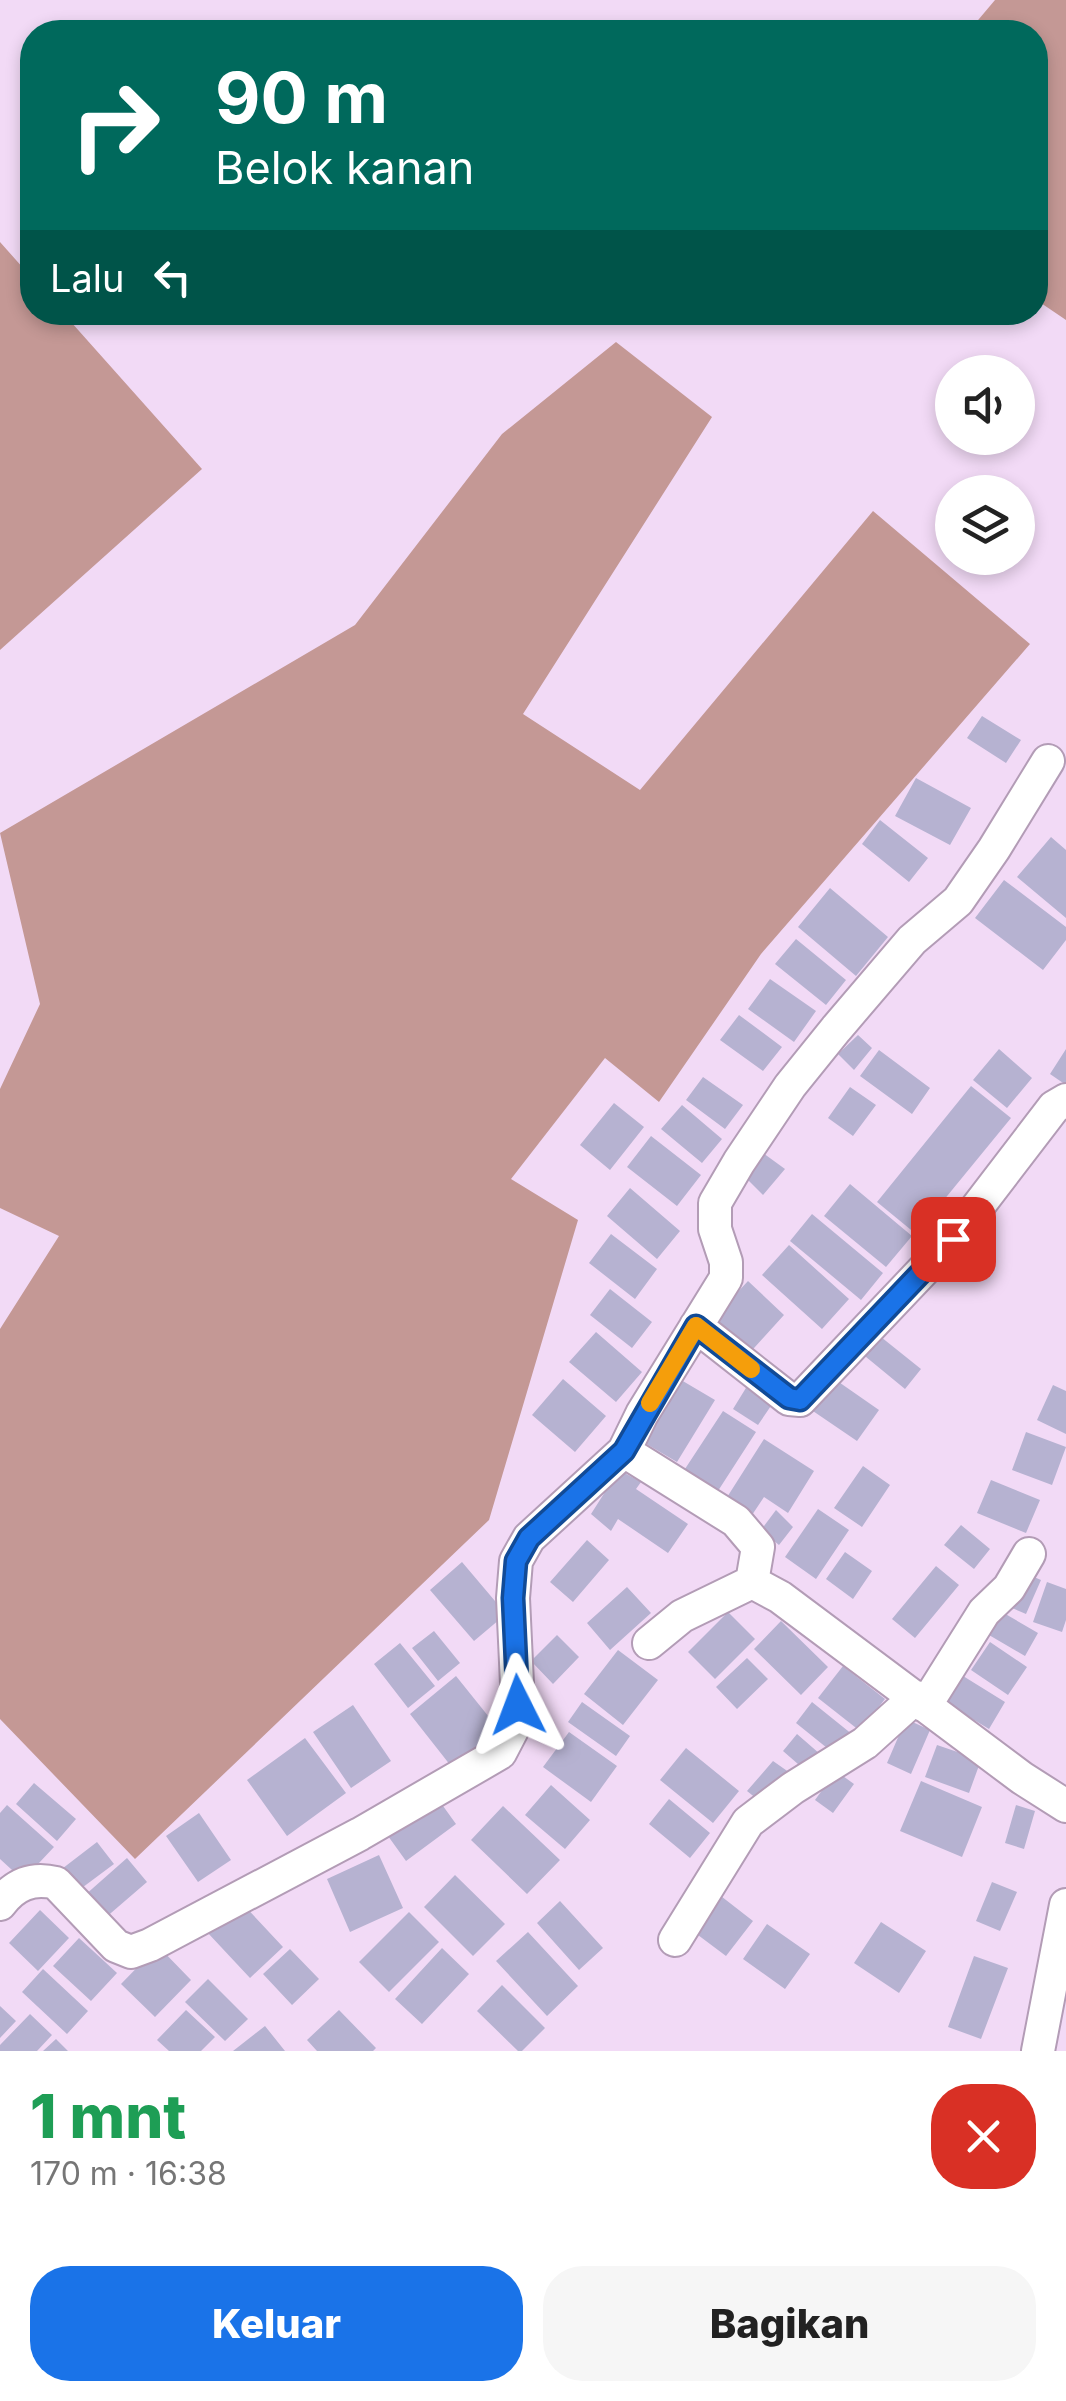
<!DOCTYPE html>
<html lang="id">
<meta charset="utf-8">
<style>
:root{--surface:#fff;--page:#f6f6f6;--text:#222;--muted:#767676;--accent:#1a73e8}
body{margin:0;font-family:Inter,sans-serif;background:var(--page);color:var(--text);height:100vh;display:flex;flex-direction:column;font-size:38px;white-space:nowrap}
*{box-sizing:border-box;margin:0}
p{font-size:32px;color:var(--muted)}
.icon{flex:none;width:55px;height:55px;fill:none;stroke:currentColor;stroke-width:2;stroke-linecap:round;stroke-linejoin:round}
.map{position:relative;height:2051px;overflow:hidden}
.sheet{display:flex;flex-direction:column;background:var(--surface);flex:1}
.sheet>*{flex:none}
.banner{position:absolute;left:20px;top:20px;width:1028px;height:305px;border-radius:40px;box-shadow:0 5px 15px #0003;background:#00695c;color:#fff;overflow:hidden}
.tools{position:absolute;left:935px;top:355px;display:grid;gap:20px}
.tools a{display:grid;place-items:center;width:100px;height:100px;border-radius:50%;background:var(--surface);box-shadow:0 5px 15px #0003;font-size:50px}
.pin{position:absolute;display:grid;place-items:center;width:85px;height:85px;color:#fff;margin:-42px;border-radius:20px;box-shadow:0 5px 15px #0006}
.me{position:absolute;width:110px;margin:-55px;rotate:357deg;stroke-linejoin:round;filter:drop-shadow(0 0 8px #0008)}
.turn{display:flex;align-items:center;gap:35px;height:210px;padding:0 30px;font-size:45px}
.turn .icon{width:130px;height:130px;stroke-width:2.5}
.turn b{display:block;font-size:70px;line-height:85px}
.then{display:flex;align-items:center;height:95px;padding:0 30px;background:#0003;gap:20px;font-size:38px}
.round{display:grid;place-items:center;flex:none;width:105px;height:105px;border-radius:40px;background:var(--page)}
.overview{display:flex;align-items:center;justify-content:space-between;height:170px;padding:0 30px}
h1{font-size:60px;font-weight:800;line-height:75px;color:#1e9e55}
.action{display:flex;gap:20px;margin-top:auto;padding:20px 30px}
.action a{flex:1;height:115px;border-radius:40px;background:var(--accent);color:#fff;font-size:40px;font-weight:800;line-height:115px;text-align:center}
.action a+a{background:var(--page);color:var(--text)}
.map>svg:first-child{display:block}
.forest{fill:#c49895}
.building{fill:#b6b2d1}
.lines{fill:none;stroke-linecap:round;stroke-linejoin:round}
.street-casing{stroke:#b39cb6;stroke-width:36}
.street{stroke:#fff;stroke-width:32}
.route-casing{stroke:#114b97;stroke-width:25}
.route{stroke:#1a73e8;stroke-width:18}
.slow{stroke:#f59e0b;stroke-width:18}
</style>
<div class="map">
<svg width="1066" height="2051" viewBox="0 0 1066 2051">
<rect width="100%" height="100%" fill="#f2daf6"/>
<path class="forest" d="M995,0h71v320l-31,-21v-267h-67z
M0,242l32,36v34l31,1 139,156 -202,181z
M616,342l96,75 -189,297 117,76 233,-279 157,133 -269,310 -102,148 -54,-44 -94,121 67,41 -89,300 -354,339 -135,-140v-390l59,-93 -59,-28v-119l40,-85 -40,-171 355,-208 147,-191z"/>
<path class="building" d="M982,716l39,24 -15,23 -39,-25z
M916,778l55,30 -21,37 -55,-29z
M880,820l48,38 -19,24 -47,-38z
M1051,837l15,13v68l-49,-41z
M1004,880l62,47v13l-23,30 -68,-52z
M830,888l58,49 -32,39 -58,-49z
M796,939l50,41 -20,25 -51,-41z
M770,979l46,32 -22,31 -46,-33z
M739,1015l43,32 -19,24 -43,-31z
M858,1035l14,13 -18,22 -16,-16z
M999,1049l33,29 -25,30 -34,-28z
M1066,1049v36l-16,-11z
M879,1050l51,38 -18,26 -52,-38z
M703,1077l40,28 -18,24 -39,-29z
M971,1086l40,32 -95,116 -39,-32z
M850,1087l26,18 -23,31 -25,-18z
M614,1103l30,24 -34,43 -30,-25z
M682,1105l40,34 -20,24 -41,-34z
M651,1136l50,39 -24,31 -50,-39z
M763,1153l22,16 -22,26 -17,-17z
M850,1184l62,52 -26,31 -62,-51z
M630,1188l50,43 -23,28 -50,-43z
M812,1214l71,59 -22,27 -71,-59z
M611,1234l46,35 -22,30 -46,-36z
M789,1245l60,54 -27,30 -60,-54z
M748,1281l36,34 -39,43 -37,-34z
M610,1289l42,33 -20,26 -42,-33z
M596,1332l46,40 -26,30 -47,-40z
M876,1333l45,36 -16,20 -45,-37z
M676,1377l39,23 -38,62 -39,-23z
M833,1378l46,32 -22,31 -47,-32z
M563,1379l43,37 -31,36 -43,-37z
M749,1383l26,17 -17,25 -25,-16z
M1053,1385l13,6v43l-29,-14z
M723,1411l33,21 -40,62 -33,-22z
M1026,1432l40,15 -14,38 -40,-15z
M764,1439l50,32 -26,42 -24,-16 -14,21 -26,-16z
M863,1466l27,19 -28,42 -28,-19z
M619,1470l22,12 -5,7 52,35 -20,29 -50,-34 -7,12 -20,-17z
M991,1480l49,20 -14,33 -49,-20z
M818,1509l31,21 -33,49 -31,-22z
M776,1510l17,17 -14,18 -18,-15z
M961,1525l29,24 -16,20 -30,-24z
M587,1540l22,20 -36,42 -23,-20z
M845,1552l27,19 -19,28 -27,-20z
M462,1562l44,52 -32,27 -44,-51z
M936,1566l23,19 -44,53 -23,-19z
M1020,1571l21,9 -15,34 -21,-9z
M1047,1582l19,7v31l-4,12 -29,-10z
M627,1587l24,26 -41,37 -23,-27z
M728,1612l27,27 -40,40 -27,-27z
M1002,1612l36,21 -13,23 -36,-21z
M781,1621l47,46 -27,28 -47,-46z
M434,1631l26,32 -22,18 -26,-33z
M557,1635l22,22 -26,27 -22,-23z
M990,1642l37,25 -19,28 -37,-25z
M400,1643l35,43 -27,22 -34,-44z
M618,1650l40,30 -35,45 -39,-31z
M747,1658l21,21 -31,30 -21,-22z
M843,1666l42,33 -25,32 -42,-33z
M955,1671l50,31 -16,27 -51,-31z
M456,1676l49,61 -47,38 -48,-61z
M582,1702l48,34 -14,20 -48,-34z
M812,1702l41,33 -16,21 -41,-33z
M353,1705l38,56 -40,27 -38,-56z
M906,1719l24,11 -19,44 -24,-11z
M569,1732l48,34 -26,36 -48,-35z
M797,1734l23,20 -14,17 -23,-20z
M305,1738l41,55 -59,43 -40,-56z
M937,1745l44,15 -12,33 -44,-16z
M686,1748l53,43 -26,32 -53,-43z
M773,1761l20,14 -31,28 -15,-12z
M836,1771l18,13 -21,29 -18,-13z
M921,1781l61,26 -20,50 -62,-26z
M34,1783l42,36 -19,22 -41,-37z
M551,1785l39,35 -25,29 -40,-34z
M438,1799l18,25 -50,37 -18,-25z
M669,1799l41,34 -20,25 -41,-34z
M7,1805l47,42 -31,33 -23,-21v-46z
M1016,1805l19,6 -11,38 -19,-6z
M503,1806l57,54 -33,34 -56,-54z
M199,1813l32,47 -33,22 -32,-46z
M97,1842l17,22 -43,32 -17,-21z
M379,1855l24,53 -53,24 -23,-53z
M127,1858l20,24 -43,37 -20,-23z
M455,1875l50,49 -32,32 -49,-49z
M992,1882l25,10 -17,39 -24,-10z
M717,1893l36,28 -27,35 -36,-27z
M240,1901l43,46 -33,31 -43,-46z
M560,1901l43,47 -24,22 -42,-47z
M40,1910l29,28 -31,33 -29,-28z
M409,1912l30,30 -50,50 -30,-30z
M881,1922l45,29 -27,42 -45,-30z
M767,1924l43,30 -25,35 -42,-30z
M528,1932l50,54 -31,30 -51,-55z
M79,1938l38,35 -26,28 -38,-35z
M158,1946l33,34 -36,37 -34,-33z
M442,1948l27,26 -47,50 -27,-25z
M290,1949l29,30 -27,26 -29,-31z
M974,1956l34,12 -27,71 -33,-12z
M43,1969l45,42 -21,23 -45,-42z
M208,1979l40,40 -23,22 -40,-39z
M502,1985l43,43 -23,23h-4l-41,-40z
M0,2006l16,15 -16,17z
M186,2010l29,27 -14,14h-32l-12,-11z
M339,2010l37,38 -3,3h-56l-10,-11z
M30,2014l22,21 -15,16h-37v-6z
M265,2026l20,25h-52z
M56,2039l12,12h-25z"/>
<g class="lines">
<defs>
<path id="street" d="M696,1326l93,73 11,1 153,-161 101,-132 12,-7
M624,1451l112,70 22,26 -6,35 28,15 242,181 44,28
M649,1643l33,-27 70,-34
M925,1706l59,-94 25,-24 20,-34
M0,1904c14,-19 32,-27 56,-21l60,63 15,6 19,-7 210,-111 140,-81 12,-23 6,-25 -5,-107 3,-37 13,-23 95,-87 18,-37 84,-136v-16l-11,-33v-26l24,-41 51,-76 46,-57 76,-89 46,-39 36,-52 54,-88
M675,1940l73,-118 45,-34 72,-45 51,-46
M1038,2051l28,-146"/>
</defs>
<use href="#street" class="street-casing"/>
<use href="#street" class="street"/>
</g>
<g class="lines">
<defs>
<path id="route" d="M518,1705l-5,-107 3,-37 13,-23 95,-87 72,-125 93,72 11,2 153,-161"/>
</defs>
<use href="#route" class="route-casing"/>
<use href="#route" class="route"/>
<path class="slow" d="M650,1403l46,-77 55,43"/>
</g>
</svg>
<div class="tools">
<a><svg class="icon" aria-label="sound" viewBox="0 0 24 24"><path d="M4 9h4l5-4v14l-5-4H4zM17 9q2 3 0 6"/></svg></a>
<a><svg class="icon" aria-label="layers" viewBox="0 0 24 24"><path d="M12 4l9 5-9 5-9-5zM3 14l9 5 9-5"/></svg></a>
</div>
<div class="pin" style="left:953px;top:1239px;background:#d93025"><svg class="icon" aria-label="arrive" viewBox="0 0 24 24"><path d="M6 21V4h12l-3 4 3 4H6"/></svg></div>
<svg class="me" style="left:518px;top:1705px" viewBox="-20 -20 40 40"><path d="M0-17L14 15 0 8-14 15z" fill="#1a73e8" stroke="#fff" stroke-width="4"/></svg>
<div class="banner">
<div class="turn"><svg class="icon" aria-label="right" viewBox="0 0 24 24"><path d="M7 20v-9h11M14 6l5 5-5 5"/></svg><div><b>90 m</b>Belok kanan</div></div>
<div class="then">Lalu<svg class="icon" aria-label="left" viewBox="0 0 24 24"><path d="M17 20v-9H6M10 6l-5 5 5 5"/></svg></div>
</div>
</div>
<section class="sheet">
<div class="overview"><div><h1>1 mnt</h1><p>170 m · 16:38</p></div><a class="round" style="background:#d93025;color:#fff"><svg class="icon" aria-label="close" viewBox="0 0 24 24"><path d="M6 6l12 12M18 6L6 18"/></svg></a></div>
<div class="action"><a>Keluar</a><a>Bagikan</a></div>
</section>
